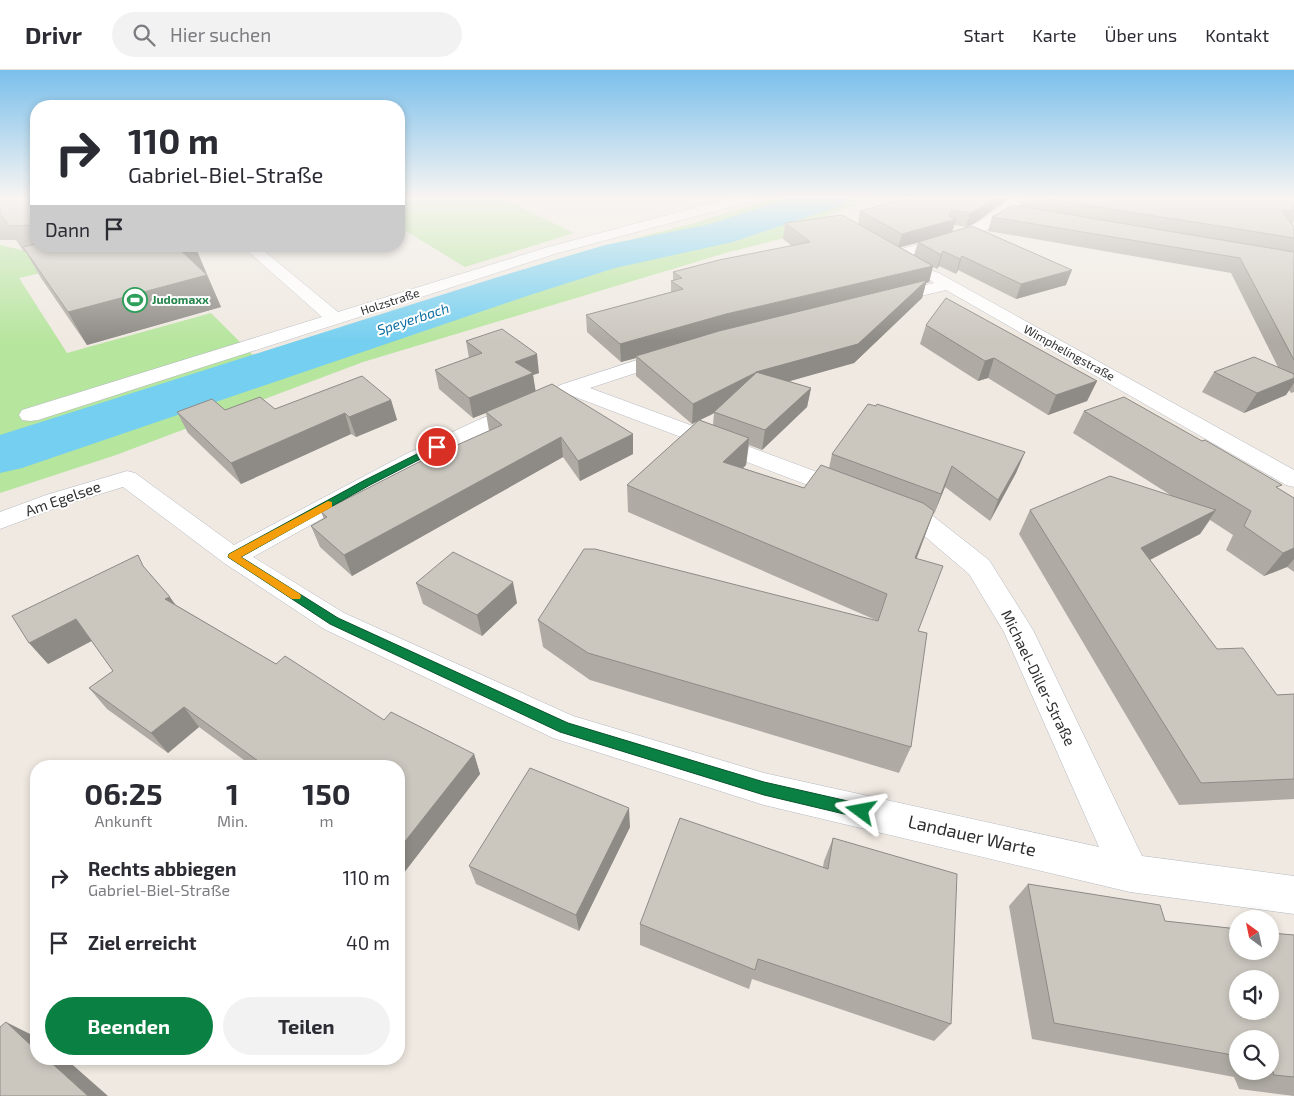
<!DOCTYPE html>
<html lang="de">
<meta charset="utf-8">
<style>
:root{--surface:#fff;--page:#f2f2f3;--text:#2b2b33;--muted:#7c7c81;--line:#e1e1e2;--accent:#0b8043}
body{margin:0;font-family:"Exo 2",sans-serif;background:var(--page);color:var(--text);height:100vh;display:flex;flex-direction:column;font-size:19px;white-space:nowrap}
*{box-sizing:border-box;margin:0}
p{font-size:16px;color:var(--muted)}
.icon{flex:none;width:28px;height:28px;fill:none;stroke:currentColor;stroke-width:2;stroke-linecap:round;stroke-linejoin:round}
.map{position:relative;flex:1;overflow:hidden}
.side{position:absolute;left:30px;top:690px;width:375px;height:305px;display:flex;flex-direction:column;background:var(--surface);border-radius:20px;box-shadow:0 2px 8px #0003}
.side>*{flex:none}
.hud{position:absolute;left:30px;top:30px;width:375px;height:152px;border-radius:20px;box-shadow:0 2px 8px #0003;background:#fff;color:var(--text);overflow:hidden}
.needle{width:32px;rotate:327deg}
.controls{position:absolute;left:1229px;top:840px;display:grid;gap:10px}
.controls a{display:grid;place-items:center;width:50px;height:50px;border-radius:50%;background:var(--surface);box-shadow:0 2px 8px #0003;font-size:25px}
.pin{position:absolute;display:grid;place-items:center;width:42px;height:42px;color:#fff;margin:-21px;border:2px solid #fff;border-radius:50%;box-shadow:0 1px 5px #0007}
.me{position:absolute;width:55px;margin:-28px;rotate:283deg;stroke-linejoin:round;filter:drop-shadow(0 0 4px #0008)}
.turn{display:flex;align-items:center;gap:18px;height:105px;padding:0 15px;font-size:22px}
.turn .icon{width:65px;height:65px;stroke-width:2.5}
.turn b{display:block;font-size:35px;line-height:42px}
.then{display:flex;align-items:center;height:48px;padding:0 15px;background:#0003;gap:10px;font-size:19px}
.eta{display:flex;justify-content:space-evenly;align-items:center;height:85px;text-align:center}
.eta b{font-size:30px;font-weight:700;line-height:35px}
.primary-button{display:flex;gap:10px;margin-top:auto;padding:10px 15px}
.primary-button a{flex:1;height:58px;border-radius:30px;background:var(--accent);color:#fff;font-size:20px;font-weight:700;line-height:58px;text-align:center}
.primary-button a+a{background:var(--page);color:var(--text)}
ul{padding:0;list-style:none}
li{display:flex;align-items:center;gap:15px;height:65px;padding:0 15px}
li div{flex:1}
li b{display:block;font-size:19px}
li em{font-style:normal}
header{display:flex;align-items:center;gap:30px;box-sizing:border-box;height:70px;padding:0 25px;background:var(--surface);border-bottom:1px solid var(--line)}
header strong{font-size:24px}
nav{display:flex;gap:28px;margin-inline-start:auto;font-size:18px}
.search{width:350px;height:45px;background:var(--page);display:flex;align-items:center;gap:12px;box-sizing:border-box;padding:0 18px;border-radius:28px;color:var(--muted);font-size:19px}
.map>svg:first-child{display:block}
.green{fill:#b6e59e}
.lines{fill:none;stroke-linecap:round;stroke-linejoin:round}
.river{fill:#75cff0;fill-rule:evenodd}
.minor-casing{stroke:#b4b7c1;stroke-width:1}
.minor{fill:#fff;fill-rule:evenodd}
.wall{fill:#afaba4;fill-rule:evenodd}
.shaded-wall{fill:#8e8b86}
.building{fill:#cbc7bf;stroke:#8e8b86;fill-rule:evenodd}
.route{fill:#0b8043;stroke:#07532c}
.slow{fill:#f59e0b}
.labels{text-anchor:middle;stroke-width:4;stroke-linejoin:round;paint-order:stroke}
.far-leisure-label{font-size:12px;font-weight:bold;fill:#27864d;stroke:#fff;text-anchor:start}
.far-street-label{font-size:12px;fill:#2e2e2e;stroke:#fff}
.far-water-label{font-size:14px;font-style:italic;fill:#0d6fa3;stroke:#fff}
.street-label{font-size:15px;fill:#2e2e2e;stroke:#fff}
.near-street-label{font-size:18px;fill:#2e2e2e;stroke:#fff}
</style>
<header>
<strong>Drivr</strong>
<div class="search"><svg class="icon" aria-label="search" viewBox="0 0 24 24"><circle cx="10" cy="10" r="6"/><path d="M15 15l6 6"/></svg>Hier suchen</div>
<nav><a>Start</a><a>Karte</a><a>Über uns</a><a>Kontakt</a></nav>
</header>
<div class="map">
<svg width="1294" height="1026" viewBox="0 0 1294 1026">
<rect width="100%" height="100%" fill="#efe9e1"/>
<path class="green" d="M399,127h100l75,36 -109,34 -66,-40z
M779,127h104l-54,17 -5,14 -95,24 -366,110 -247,93 -116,38v-248l26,6 105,1 -112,26 48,75 144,-40 42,42 325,-102 113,-29z"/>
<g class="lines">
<path class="river" d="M793,127h55l-5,8 -110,37 -118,26 -85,27 -508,173 -22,5v-38l498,-158 107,-32 105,-21z"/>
<defs>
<path id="minor" d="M735,127h22l-1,3 -198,53 -520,167 -8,1 -8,-1 -3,-5 3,-5 300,-93 -80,-71h16l80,66 210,-65z
M1012,127h14c-29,40 -86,51 -131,63l-5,-2 -3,-3 3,-3c44,-12 88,-22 122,-55z
M933,201l6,2 355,197v17l-8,-2 -340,-195 -59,14 -6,-1 -3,-4 3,-4 53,-12 -9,-7 2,-3z
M671,279l7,2 3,4 -3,4 -88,29 265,98 3,5 -3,5 -9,2 -9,-2 -267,-101 -12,-1 -3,-4 3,-4 5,-2z
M523,332l7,2 4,4 -4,4 -110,52 -167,93 91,56 229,103 191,57 335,74 -95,-215 -35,-58 -54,-46 -29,-11 -3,-6 3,-6 9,-2 38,13 56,44 44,70 109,226 152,20v38l-164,-22 -366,-87 -211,-67 -229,-109 -100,-66 -101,-76 -59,18 -64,24v-17l46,-17 81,-24 8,2 99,72 170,-90 74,-35z"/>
</defs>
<use href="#minor" class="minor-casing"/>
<use href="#minor" class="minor"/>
</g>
<path class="wall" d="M0,127h36v49h159l26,61 -134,38 -46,-67 -15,-26h-2l-8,-12h-16z
M914,127h98l-3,1 -34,25 -9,4 -12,-2 -2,7 114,53 -50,14 -58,-29 -2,4 -17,-8 -2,3 -4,-2 -4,15 -3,1 -4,15 -68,65 -65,18 22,7 -4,19 -45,43 -13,-5 -3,20 -3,3 61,20 25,-20 3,-14 193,-2 -9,21 -26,48 -45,-34 -11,27h-1l-16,44 1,73 -7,116 -12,26 -309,-93 -47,-33 -5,-27 340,1 -250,-109 -1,-27 71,-64 -6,3 -56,-48v-18l-15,4 -34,-30 -1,-17 85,-23v-11l2,-1v-8l119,-26 -9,-7 2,-16 73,1 2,-13 37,-8zM918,172l-4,13 -14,-8 12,-3zM714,343l-1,12 -13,-5 11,-5z
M1021,127h269l4,6v18l-2,3 2,3v165l-3,1 -2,-3 -3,5 -42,18 -42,-21 12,-20 64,-5 -47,-94 -243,-42 4,-14 28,-11 2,-8z
M926,255l171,56 -10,20 -39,14 -60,-37 -10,3 -58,-37z
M466,271l73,32 -6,2 2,16 98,43v20l-53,27 -17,-24 -211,119 -32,-29 -9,-21 13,-7 -3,-7 168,-81 -3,-18 -13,5 -34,-29 -4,-19 34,-12z
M391,330l6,20 -41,17 -5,-3 -110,50 -53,-51 -11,-21 48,-2 50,-1z
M1084,341l195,78 15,9v74l-7,-5 -23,9 -38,-26 7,-15 -23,-15 -10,14 -50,26 67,89 60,46 17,-1v105l-115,6 -160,-271 11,-24 142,-14 -99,-63z
M149,503l27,32 100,59 108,56 90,34 6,20 -77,100 -4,-2v-106h-147l-53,-39 -31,26 -61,-44 -18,-21 24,-17 -21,-30 -44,23z
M416,513l101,20 -35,33 -59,-32z
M630,757l-51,104 -103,-47 -7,-18z
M833,768l118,186 -17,17 -182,-62 -3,10 -109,-44v-21l183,-57 1,-6z
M1028,814l137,37 129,14v161l-55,-7 -5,-12 -202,-38 -23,-133zM1238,969h32v32h-32z"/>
<path class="shaded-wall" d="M996,127h16l-3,1 -34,25 -9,4 4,-14z
M956,149l-4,14 -54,15 4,-14z
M185,176h10l12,29 -29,-27z
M943,181l-4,15 -2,3 4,-14z
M962,186l-4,14 -2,4 4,-15z
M933,196l-4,16 -3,1 -4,15 -68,65 -99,28 -41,21v1l-22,11 1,-20 -57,-48v2l-15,4 -1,-18 106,-30z
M1072,200l-6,15 -50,14 5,-15z
M207,205l14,32 -134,38 -19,-33z
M537,284l2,19 -6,2 3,18 -63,25 -4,-20 46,-36z
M994,288l-6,20 -10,3 7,-20z
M1294,308v5l-8,12 -42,18 13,-20z
M1097,311l-10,20 -39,14 8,-20z
M811,318l-4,19 -45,43 3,-20z
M391,330l6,20 -41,17 -7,-20z
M345,343l6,21 -110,50 -10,-21z
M633,364v20l-53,27 -2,-20z
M561,367l2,20 -211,119 -8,-21z
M749,368l-3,27 -25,24 2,-27z
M1025,382l-9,21 -26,48 8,-21z
M952,396l-7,21 -11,27 7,-20z
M1216,440l-16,24 -74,38 15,-24z
M934,441l-10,27 -18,47 9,-27z
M1294,478v11l-7,8 -23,9 19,-23z
M513,512l4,21 -35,33 -5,-21z
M170,527l14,21 -19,-19z
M76,549l17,21 -45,24 -19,-21z
M184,637l15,20 -31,26 -17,-20z
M474,684l6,20 -77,100 -4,-7v-18z
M629,738l1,19 -51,104 -3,-16z
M6,952l30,15v13z
M47,989h19l42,37h-20z"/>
<path class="building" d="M0,127h36v28l-27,1 -8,-11h-1z
M914,127h82l-17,12 -9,4 -19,-3 -2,6 7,3 -54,15 -42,-23 33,-9 4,1z
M1036,127h254l4,6v8l-13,-1 13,17v11z
M1012,135l282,47v108l-54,-102 -248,-41z
M842,145l91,51 -207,48 -106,30 -34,-29 97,-26 -12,-8 11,-3 -9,-6 46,-12 91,-18 -25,-19z
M972,156l100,44 -51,14 -59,-28 -2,3 -17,-8 -2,4 -23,-13z
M36,174v2h149l-7,2 29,27 -139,37 -45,-65z
M927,210l-69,64 -102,28 55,16 -46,42 -51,-18 43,-40 -64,32 -57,-48 83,-25z
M946,228l151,83 -41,14 -62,-37 -9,3 -59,-36z
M502,259l35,25 -22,8 18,11 -64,25 -34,-28 47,-17 -16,-12z
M1254,287l40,17v4l-37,15 -43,-21z
M362,306l29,24 -42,17 -4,-4 -114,50 -54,-51 35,-13 13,11 35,-13 15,12z
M552,314l81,50 -55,27 -17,-24 -217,118 -33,-29 16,-9 -6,-5 98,-50 83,-37 -16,-13z
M1124,327l78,44 3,-1 77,45 -6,2 18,11v50l-11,5 -39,-27 7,-15 -167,-100z
M868,334l8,2 1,-2 148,48 -27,48 -46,-34 -11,28 -109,-40z
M699,350l50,18 -26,24 81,26 17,-23 102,38 11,8 -19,47 28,8 -25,65 9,2 -16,114 -323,-94 -50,-33 46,-71h11l283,72 9,-27 -260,-109z
M1110,406l106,34 -75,38 76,101 26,-1 34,47 17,-1v85l-93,4 -171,-273z
M453,482l60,30 -36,33 -61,-32z
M138,485l5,11 27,31 -5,2 111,65 9,-8 99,64 7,-8 83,42 -75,95v-83h-134l-81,-59 -33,26 -62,-45 24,-17 -37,-52 -47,24 -17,-27z
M530,698l99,40 -53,107 -107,-49z
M680,748l148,51 5,-31 124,36 -6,150 -193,-65 -3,11 -115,-46z
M1028,814l132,21 5,16 73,8v22h32v-18l24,2v142l-20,-2 -4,-11v-25h-32v17l-184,-33zM1238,909h32v32h-32z
M6,952l30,28v9h11l41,37h-88v-69z"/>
<linearGradient id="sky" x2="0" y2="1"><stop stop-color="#7abfeb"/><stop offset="0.47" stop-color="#f8f5f2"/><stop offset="1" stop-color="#f8f5f2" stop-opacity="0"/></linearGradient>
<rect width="1294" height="271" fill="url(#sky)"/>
<path class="route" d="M437,374l3,1v4l-70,36 -129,72 97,61 230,105 196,59 97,22 5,2 2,5 -2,5 -5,2 -97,-23 -204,-63 -230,-108 -102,-67 1,-3 134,-73z"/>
<path class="slow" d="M328,431l4,1v5l-91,50 59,37 1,2 -1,3h-8l-64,-42 1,-3z"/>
<defs>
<symbol id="stadium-ring" viewBox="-11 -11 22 22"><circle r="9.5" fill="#fff" stroke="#2e9e5b" stroke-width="1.5"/><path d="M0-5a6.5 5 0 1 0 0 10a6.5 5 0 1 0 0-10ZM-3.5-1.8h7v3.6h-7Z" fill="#2e9e5b"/></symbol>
</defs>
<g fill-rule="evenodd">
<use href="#stadium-ring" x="121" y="216" width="28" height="28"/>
</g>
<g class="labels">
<g class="far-leisure-label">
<text x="152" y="234">Judomaxx</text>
</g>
<g class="far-street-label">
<text transform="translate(390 232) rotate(-18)" y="4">Holzstraße</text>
<text transform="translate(1069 283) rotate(29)" y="4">Wimphelingstraße</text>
</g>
<g class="far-water-label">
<text transform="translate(413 249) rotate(-18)" y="5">Speyerbach</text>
</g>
<g class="street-label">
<text transform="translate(63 429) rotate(-19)" y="5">Am Egelsee</text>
<text transform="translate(1038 608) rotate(64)" y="5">Michael-Diller-Straße</text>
</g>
<g class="near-street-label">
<text transform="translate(972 766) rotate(13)" y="6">Landauer Warte</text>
</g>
</g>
</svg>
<div class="controls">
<a><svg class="needle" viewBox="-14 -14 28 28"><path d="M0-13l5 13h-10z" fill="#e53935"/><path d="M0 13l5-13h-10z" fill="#7c7c81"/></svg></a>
<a><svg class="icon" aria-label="sound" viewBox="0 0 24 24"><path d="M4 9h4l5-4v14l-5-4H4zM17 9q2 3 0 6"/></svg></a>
<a><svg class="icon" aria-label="search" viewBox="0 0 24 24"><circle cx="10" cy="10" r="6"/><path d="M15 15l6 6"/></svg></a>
</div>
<div class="pin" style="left:437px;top:377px;background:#d93025"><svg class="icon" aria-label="arrive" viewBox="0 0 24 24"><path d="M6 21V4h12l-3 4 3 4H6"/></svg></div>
<svg class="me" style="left:861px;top:741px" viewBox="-20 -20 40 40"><path d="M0-17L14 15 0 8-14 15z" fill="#0b8043" stroke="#fff" stroke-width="4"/></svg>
<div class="hud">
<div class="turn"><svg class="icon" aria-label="right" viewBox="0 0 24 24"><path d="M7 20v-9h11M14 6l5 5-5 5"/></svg><div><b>110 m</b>Gabriel-Biel-Straße</div></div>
<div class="then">Dann<svg class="icon" aria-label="arrive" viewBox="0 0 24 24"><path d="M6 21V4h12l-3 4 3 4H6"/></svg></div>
</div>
<section class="side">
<div class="eta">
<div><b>06:25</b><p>Ankunft</p></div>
<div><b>1</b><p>Min.</p></div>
<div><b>150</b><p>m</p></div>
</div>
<ul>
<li><svg class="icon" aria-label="right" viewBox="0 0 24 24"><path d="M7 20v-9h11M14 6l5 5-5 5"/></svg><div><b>Rechts abbiegen</b><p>Gabriel-Biel-Straße</p></div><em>110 m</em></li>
<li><svg class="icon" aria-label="arrive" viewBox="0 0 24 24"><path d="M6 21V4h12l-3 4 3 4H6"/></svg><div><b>Ziel erreicht</b></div><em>40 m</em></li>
</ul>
<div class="primary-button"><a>Beenden</a><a>Teilen</a></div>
</section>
</div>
